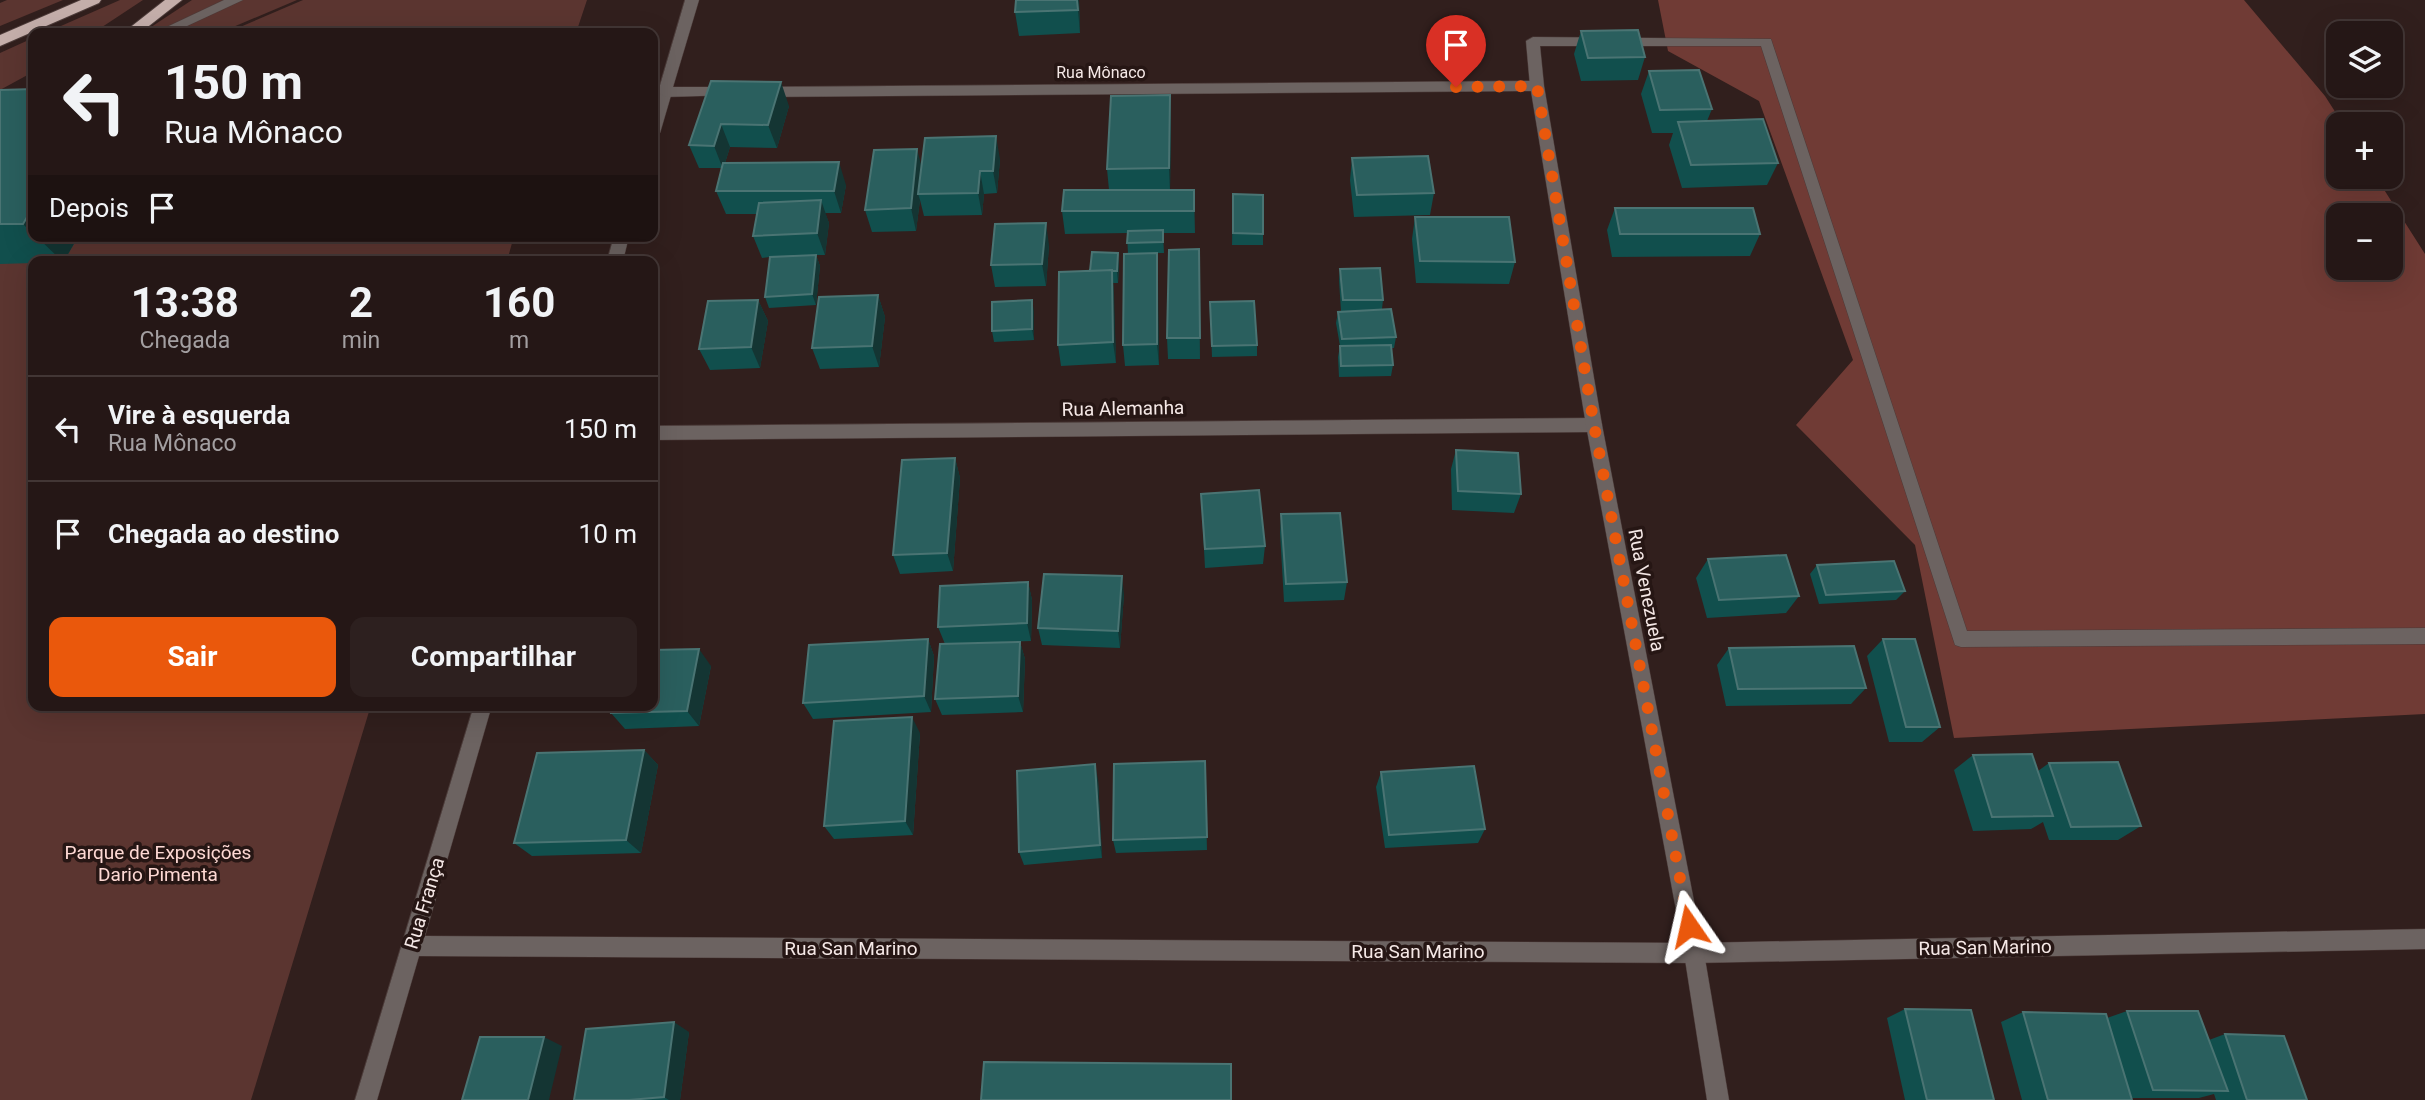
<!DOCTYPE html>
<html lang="pt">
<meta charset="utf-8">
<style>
:root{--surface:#251716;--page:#2d201f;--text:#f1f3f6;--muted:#a39fa1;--line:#423635;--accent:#ea580c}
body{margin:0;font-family:Roboto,sans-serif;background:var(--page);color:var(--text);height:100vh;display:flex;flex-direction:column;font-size:26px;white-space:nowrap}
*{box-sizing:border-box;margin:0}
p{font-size:23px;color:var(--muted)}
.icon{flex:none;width:38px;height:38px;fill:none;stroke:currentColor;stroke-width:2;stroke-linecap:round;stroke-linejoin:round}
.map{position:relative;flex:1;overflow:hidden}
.details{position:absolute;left:28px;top:256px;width:630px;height:455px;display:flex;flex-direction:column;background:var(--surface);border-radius:14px;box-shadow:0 7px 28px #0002,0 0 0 2px var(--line)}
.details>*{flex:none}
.hud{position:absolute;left:28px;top:28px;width:630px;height:214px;border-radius:14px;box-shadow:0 7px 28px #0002,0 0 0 2px var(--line);background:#251716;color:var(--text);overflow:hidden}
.controls{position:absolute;left:2326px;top:21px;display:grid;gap:14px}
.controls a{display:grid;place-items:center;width:77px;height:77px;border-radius:14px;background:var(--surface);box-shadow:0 7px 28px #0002,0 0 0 2px var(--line);font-size:35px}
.pin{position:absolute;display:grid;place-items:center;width:60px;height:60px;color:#fff;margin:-72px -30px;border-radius:50% 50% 50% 0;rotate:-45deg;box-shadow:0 0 7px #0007}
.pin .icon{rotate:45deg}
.me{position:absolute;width:77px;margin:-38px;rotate:349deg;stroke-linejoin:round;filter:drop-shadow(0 0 5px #0008)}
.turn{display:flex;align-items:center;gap:24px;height:147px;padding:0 21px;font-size:32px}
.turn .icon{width:91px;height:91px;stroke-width:2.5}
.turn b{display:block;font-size:49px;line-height:60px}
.then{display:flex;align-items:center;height:66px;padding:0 21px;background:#0003;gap:14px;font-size:26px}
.eta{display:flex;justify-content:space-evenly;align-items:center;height:119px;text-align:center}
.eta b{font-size:42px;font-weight:700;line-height:49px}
.action{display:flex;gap:14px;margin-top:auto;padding:14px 21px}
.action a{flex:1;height:80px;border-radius:14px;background:var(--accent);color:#fff;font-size:28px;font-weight:700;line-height:80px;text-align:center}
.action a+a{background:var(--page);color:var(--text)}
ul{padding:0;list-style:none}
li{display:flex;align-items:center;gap:21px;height:105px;padding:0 21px;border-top:2px solid var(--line)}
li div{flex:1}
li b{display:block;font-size:26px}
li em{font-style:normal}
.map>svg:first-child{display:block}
.green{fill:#5b3530}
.forest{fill:#703b35;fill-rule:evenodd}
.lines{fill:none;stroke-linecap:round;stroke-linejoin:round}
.minor-casing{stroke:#4c3b39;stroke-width:1}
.tertiary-casing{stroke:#4c3b39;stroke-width:1}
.trunk-casing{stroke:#4c3b39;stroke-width:2}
.minor{fill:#6c6361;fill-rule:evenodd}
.tertiary{fill:#6c6361;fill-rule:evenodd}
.trunk{fill:#c4aeaa;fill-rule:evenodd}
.wall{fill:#114f4d}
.shaded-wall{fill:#143533}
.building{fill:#2a5f5e;stroke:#4a7473;stroke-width:2}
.route{stroke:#ea580c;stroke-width:12;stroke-dasharray:0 21.6}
.labels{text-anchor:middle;stroke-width:7;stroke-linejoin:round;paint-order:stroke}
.far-street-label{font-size:16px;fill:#f5e8e6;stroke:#261614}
.street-label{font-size:19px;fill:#f5e8e6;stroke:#261614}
.park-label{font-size:19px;fill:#fed9d4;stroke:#261614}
</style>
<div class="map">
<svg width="2425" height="1100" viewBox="0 0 2425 1100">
<rect width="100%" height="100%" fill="#311f1d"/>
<path class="green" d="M7,0h56l-63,26v-23z
M120,0h23l-50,33h-48z
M192,0h105l-78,33h-77z
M303,0h284l-11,33h-350z
M33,38v34l-33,18v-37z
M0,130l33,106h481l-7,25h-474v444h338l-120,395h-251z"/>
<path class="forest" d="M1658,0h586l81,96 18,28h-5v53h38l49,77v460l-471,24 -39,-193 -119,-120 57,-65 -94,-259 -91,-50zM2338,215h52v53h-52z"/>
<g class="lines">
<defs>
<path id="minor" d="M1533,37l238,2 196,592 458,-3v16l-464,3 -6,-2 -194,-599h-221l4,40 -7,5 -7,-5 -4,-45z
M665,87l7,5 -12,41 -7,5c-1,-15 -4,-44 12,-51z
M614,236h15l-6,25h-16z
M1594,418l6,2 2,5 -2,5 -6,2 -941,8v-14z
M474,705h18l-67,231 1269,7 731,-14v20l-731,14 -1275,-7 -42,144h-22z"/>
<path id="tertiary" d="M224,0h19l-71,33h-18z
M685,0h14l-26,87h57l7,5 -2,3 -70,2 -7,-5z
M1537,81l7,5 58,339 102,528 25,147h-22l-23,-147 -98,-528 -55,-334 -770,6 -7,-5 7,-5z"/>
<path id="trunk" d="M81,0h20l-2,3 -99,43v-11z
M165,0h17l-42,33h-17z"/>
</defs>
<use href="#minor" class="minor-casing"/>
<use href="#tertiary" class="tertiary-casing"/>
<use href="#trunk" class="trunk-casing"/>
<use href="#minor" class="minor"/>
<use href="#tertiary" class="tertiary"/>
<use href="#trunk" class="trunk"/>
</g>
<path class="wall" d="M1079,0l1,33 -61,3 -4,-24z
M1581,31l64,26 -7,23 -57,1 -7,-27z
M1649,71l63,38 -5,12 71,42 -11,22 -85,3 -13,-43 4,-12h-21l-11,-39z
M711,81l78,25 -12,42 -47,-1 -5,16 121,22 -5,28h-16l4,10 -4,32h-9l4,11 -4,39 -47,3 -4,-11 5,-40 -8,1 -9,-22 4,-22h-31l-10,-23 6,-23h-23l-10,-23z
M33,89v147h192l-1,3 -149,3 -11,19h-31v2l-33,1v-174z
M1171,118l-1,72h24l1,43h-32l1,20h-7l2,112 -34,1 -2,-21 5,-91 -1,-21 -62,1 -3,-23 47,-21 -2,-21z
M1352,158l82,35 -4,22 -76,2 -4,-37z
M1000,159l-3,34 -13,1 -2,21 -58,1 -4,-16 -4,31 -44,1 -7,-22 57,-42z
M1233,194l30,40v11h-31z
M1615,208l145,26 -10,22 -138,1 -5,-27z
M1415,217l100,45 -6,22 -93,-1 -4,-44z
M1049,245l-3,41 -51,1 -4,-22z
M1199,249l1,110h-32l-1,-21z
M1119,264l-1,19h-5l3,80 -55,3 -3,-21 32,-74z
M1340,269l43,31 -1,9 14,28 -2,11h-3l2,17 -2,11 -52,1 -1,-20 2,-11 -4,-23 2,-11 3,-1 -2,-31z
M878,295l7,22 -6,50 -59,2 -8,-21z
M758,300l10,21 -8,47 -50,2 -11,-21z
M1210,302l47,43v11l-45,1z
M1034,311v29l-40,2 -2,-11z
M1456,450l65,44 -7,19 -62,-3 -1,-41z
M955,458l5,20 -7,93 -53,3 -7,-19z
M1201,494l64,52 -2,18 -58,4z
M1281,514l66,68 -3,18 -60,2 -4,-69z
M1708,559l91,37 -13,17 -79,5 -11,-40z
M1817,565l88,26 -9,9 -77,4 -9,-30z
M1028,582l4,18 -1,41 -86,3 -7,-17z
M1124,594l-4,54 -78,-3 -4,-17z
M928,639l6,17 -3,56 -118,7 -10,-16z
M1883,639l57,88 -18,15h-33l-22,-86z
M1020,642l5,17 -2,53 -81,3 -7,-16z
M1729,648l137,40 -15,16 -125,2 -9,-41z
M711,666l-12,60 -74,3 -14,-16z
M920,733l-7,102 -79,4 -10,-13z
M644,750l14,15 -17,88 -109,3 -18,-13z
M1973,755l65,16 11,-8 92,63 -23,14h-69l-6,-18 -12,7 -58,2 -19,-61z
M1205,761l2,89 -91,3 -3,-13z
M1381,772l104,57 -7,14 -93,5 -9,-61z
M1098,779l4,79 -78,7 -5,-13z
M1905,1009l89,91h-89l-18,-82z
M2127,1011l82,29 16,-6 82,66h-91l-2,-6 -15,4h-68l1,2h-110l-21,-78 22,-10 84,6z
M689,1032l-9,68h-106z"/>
<path class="shaded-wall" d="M1077,0h2l1,33 -2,-23z
M781,82l8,24 -12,42 -9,-23z
M1170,95l1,23 -1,73 -1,-23z
M721,124l9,23 -7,22 -9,-23z
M996,136l4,23 -3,34 -4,-22z
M917,149l6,23 -5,22 2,6 -4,31 -5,-23z
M839,162l7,23 -5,28 -7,-22z
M980,171l4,23 -2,21 -4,-22z
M821,200l8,23 -4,32 -8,-22z
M33,207v27l-10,-10z
M1046,223l3,22 -3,41 -4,-22z
M36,236h34l5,6 -11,19h-2z
M1118,253l1,11 -1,19 -1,-12z
M1157,253l1,22 1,90 -2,-21z
M816,255l4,11 -4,39 -4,-11z
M1112,270l2,22 2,71 -3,-21z
M878,295l7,22 -6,50 -7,-21z
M758,300l10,21 -8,47 -9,-21z
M1032,300l2,11v29l-2,-11z
M955,458l5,20 -7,93 -6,-18z
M1122,576l2,18 -4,54 -2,-17z
M1028,582l4,18 -1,41 -4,-18z
M928,639l6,17 -3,56 -7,-16z
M1020,642l5,17 -2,53 -5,-16z
M699,649l12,17 -12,60 -12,-15z
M912,717l8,16 -7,102 -8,-14z
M644,750l14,15 -17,88 -15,-13z
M1095,764l3,15 4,79 -2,-13z
M674,1022l15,10 -9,68h-11l-5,-3z
M544,1037l18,9 -13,54h-21z"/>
<path class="building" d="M1016,0h61l1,10 -63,2z
M1638,30l7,27 -57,1 -7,-27z
M1699,70l13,39 -52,1 -11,-39z
M711,81l70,1 -13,43 -47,-1 -7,22 -25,-1z
M33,89v118l-10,17h-23v-134z
M1170,95l-1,73 -62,1 4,-73z
M1763,119l15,44 -87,2 -13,-43z
M996,136l-3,35h-13l-2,22 -60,1 7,-56z
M917,149l-6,59 -46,2 9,-60z
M1428,156l6,37 -77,2 -5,-37z
M839,162l-5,29h-118l7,-28z
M1064,190h130v21h-132z
M1233,194l30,1v39l-30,-1z
M821,200l-4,33 -64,3 6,-33z
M1615,208h138l7,26h-140z
M1415,217h94l6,45 -95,-1z
M1046,223l-4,41 -51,1 4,-41z
M1163,230v12l-36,1 1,-12z
M1199,249l1,89h-33l2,-88z
M1092,252l26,1 -1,18h-5v-1l-22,1z
M1157,253v91l-34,1 1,-91z
M816,255l-4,39 -47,3 5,-40z
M1380,268l3,32h-40l-3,-31z
M1112,270l1,72 -55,3 1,-73z
M878,295l-6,51 -60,2 7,-51z
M758,300l-7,47 -52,2 9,-48z
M1032,300v29l-40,2v-29z
M1254,301l3,44 -45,1 -2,-44z
M1391,309l5,28 -54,2 -4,-27z
M1391,345l2,20 -52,1 -1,-20z
M1456,450l62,3 3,41 -63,-3z
M955,458l-8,95 -54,2 9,-95z
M1259,490l6,56 -60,3 -4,-55z
M1340,513l7,69 -61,2 -5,-70z
M1786,555l13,41 -80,4 -11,-41z
M1894,561l11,30 -79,4 -9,-30z
M1044,574l78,2 -4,55 -80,-3z
M1028,582l-1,41 -89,4 2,-41z
M928,639l-4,57 -121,7 6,-58z
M1883,639h32l25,88h-34z
M1020,642l-2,54 -83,3 5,-55z
M1854,646l12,42 -128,1 -9,-41z
M699,649l-12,62 -76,2 1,-8h41v-55z
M912,717l-7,104 -81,5 10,-105z
M644,750l-18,90 -112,3 23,-90z
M2032,754l21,62 -61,1 -19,-62z
M1205,761l2,76 -94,3 1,-76z
M2118,762l23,64 -70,1 -22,-64z
M1095,764l5,81 -81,7 -2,-81z
M1474,766l11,63 -96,6 -8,-63z
M1905,1009l66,1 23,90h-67z
M2127,1011h71l30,80 -75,-1z
M2023,1012l83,2 26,86h-84z
M674,1022l-10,75 -35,3h-55l12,-71z
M2225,1034l59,2 23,64h-60z
M480,1037h64l-16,63h-66z
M984,1062l247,2v36h-250z"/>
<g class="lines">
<path class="route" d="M1456,87l81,-1 57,339 95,501"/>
</g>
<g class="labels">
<g class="far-street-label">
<text x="1101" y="78">Rua Mônaco</text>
</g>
<g class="street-label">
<text transform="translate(1123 408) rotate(-1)" y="7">Rua Alemanha</text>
<text transform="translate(1647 590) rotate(79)" y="7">Rua Venezuela</text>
<text transform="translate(424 903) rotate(-73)" y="7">Rua França</text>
<text transform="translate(1985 947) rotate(-1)" y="7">Rua San Marino</text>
<text x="851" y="955">Rua San Marino</text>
<text x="1418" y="958">Rua San Marino</text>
</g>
<g class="park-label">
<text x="158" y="859">Parque de Exposições<tspan x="158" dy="22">Dario Pimenta</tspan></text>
</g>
</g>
</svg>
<div class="controls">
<a><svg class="icon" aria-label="layers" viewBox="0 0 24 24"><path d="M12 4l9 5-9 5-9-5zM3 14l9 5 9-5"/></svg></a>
<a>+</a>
<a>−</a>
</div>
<div class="pin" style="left:1456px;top:87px;background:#d93025"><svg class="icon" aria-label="arrive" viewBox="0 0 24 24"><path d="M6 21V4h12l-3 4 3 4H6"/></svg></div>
<svg class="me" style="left:1689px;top:926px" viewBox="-20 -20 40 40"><path d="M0-17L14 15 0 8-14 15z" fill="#ea580c" stroke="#fff" stroke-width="4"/></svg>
<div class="hud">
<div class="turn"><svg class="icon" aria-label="left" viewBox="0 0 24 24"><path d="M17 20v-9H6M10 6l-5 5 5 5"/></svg><div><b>150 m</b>Rua Mônaco</div></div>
<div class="then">Depois<svg class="icon" aria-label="arrive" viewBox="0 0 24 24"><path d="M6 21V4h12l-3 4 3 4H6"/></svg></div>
</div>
<section class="details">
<div class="eta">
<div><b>13:38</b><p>Chegada</p></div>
<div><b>2</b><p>min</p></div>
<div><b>160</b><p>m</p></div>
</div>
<ul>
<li><svg class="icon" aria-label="left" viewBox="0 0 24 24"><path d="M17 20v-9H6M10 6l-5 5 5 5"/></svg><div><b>Vire à esquerda</b><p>Rua Mônaco</p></div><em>150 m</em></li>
<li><svg class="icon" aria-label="arrive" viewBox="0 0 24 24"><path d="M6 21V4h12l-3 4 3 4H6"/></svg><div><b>Chegada ao destino</b></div><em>10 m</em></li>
</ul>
<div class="action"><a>Sair</a><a>Compartilhar</a></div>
</section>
</div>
